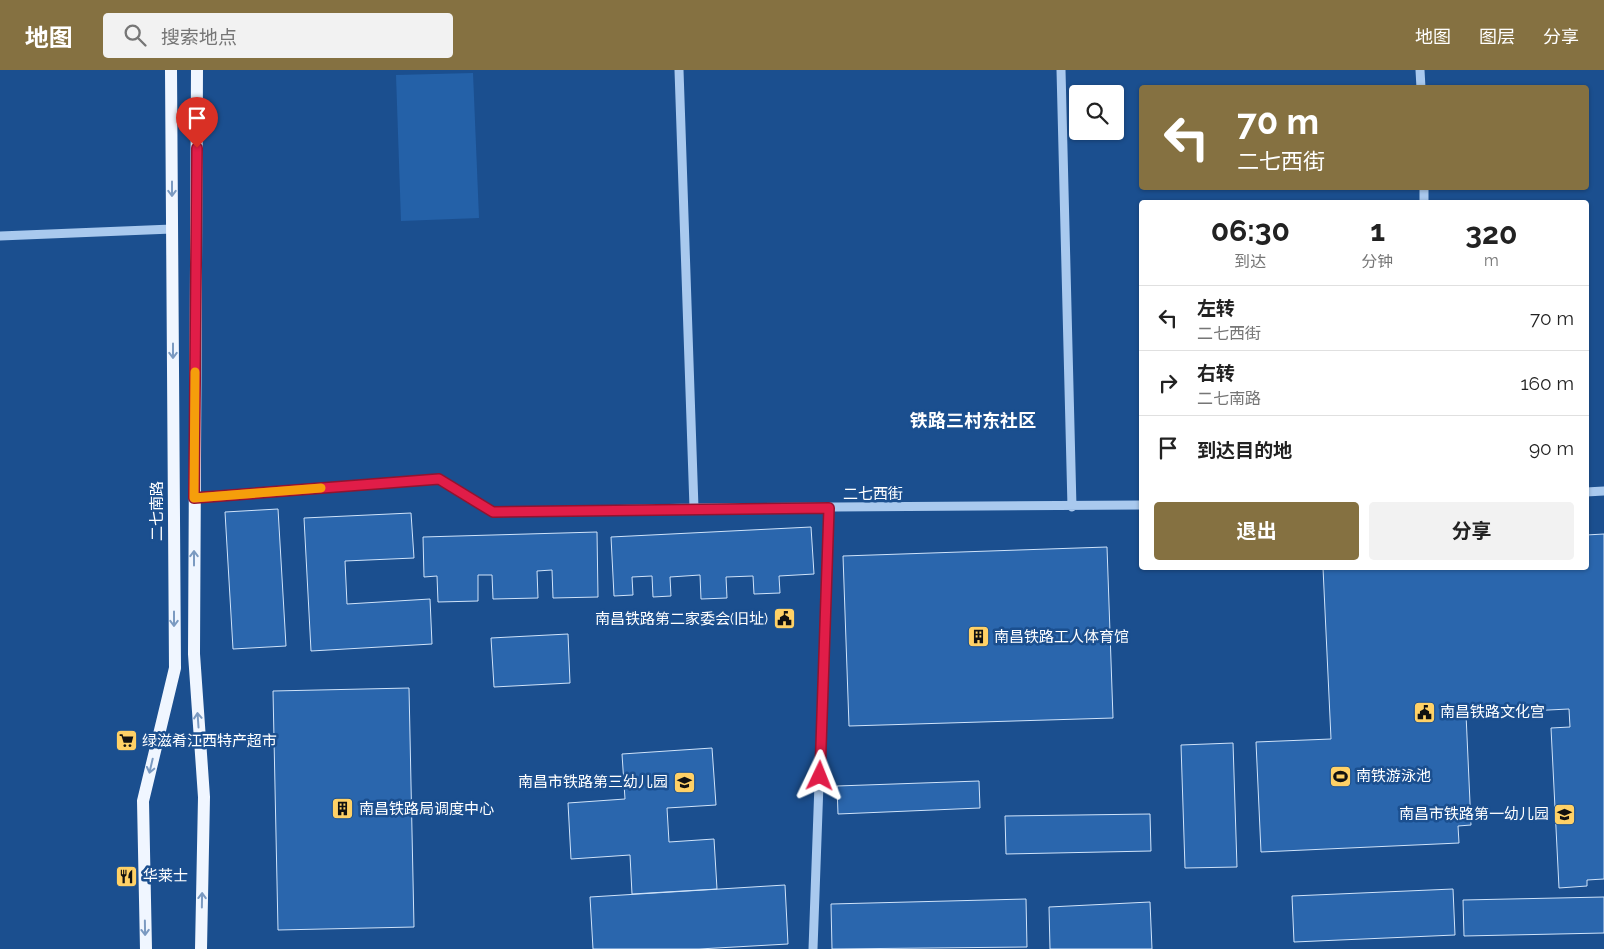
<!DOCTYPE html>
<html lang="zh">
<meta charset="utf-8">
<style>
:root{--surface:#fff;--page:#f2f2f2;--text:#222;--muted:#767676;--line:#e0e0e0;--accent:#857141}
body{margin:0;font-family:Raleway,"Noto Sans SC",sans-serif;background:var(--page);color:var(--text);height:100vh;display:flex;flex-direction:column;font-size:19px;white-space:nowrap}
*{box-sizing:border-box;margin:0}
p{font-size:16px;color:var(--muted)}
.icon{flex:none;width:28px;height:28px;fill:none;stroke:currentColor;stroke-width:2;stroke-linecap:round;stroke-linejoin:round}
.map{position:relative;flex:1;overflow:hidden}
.side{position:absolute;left:1139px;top:130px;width:450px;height:370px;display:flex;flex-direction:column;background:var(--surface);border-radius:5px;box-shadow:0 1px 4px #0004}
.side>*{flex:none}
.top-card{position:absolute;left:1139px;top:15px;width:450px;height:105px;border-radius:5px;box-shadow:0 1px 4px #0004;background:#857141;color:#fff;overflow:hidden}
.fabs{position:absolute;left:1069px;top:15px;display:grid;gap:10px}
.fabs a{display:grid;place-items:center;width:55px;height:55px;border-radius:5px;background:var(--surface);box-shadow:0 1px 4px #0004;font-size:25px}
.pin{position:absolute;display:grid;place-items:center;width:42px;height:42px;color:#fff;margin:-51px -21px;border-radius:50% 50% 50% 0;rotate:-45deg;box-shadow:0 0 5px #0007}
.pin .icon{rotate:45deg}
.me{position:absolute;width:55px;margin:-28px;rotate:2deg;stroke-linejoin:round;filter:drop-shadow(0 0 4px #0008)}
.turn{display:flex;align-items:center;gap:18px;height:105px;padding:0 15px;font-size:22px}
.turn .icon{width:65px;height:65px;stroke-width:2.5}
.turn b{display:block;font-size:35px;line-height:42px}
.eta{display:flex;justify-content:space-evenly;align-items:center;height:85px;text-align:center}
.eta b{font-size:30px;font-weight:700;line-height:35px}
.cta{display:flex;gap:10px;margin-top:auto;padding:10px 15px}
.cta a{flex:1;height:58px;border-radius:5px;background:var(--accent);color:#fff;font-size:20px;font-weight:700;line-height:58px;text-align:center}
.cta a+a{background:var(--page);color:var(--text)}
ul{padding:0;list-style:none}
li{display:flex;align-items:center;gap:15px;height:65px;padding:0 15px;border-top:1px solid var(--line)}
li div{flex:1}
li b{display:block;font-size:19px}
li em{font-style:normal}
header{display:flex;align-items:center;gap:30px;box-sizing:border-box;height:70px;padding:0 25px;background:var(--accent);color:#fff}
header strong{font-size:24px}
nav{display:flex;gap:28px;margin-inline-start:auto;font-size:18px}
.search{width:350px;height:45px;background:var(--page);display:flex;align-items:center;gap:12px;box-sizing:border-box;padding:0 18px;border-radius:5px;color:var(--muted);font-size:19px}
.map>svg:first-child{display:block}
.green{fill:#2461a8}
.building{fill:#2a66ad;stroke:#cfe3fa}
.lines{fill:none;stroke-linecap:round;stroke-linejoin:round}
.minor{stroke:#a9c9ee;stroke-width:9}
.major{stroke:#f0f6ff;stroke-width:12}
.oneway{stroke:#7b9ac1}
.route-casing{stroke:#92132f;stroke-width:12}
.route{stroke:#e11d48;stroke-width:9}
.slow{stroke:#f59e0b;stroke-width:9}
.labels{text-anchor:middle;stroke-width:5;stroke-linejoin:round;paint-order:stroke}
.street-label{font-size:15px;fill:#fff;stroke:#1b4f8f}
.poi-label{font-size:15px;fill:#fff;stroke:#1b4f8f;text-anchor:start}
.quarter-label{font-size:18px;font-weight:bold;fill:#fff;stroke:#1b4f8f}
</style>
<header>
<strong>地图</strong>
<div class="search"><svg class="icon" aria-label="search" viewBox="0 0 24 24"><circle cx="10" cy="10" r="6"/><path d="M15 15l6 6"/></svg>搜索地点</div>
<nav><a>地图</a><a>图层</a><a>分享</a></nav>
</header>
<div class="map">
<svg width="1604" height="879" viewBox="0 0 1604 879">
<rect width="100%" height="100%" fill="#1b4f8f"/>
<path class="green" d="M473,3l6,145 -78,3 -5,-146z"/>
<path class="building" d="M278,439l8,137 -53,3 -8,-137z
M411,443l3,45 -69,3 2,43 83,-5 2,45 -121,7 -7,-133z
M811,457l3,47 -35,2 1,17 -26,1 -1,-18 -27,1 1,21 -26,1 -1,-24 -30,2 1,19 -18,1 -1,-21 -20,1 1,18 -19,1 -3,-59z
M597,462l1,65 -45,1 -1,-28 -15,1 1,27 -45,1 -1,-24h-14v26l-40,1 -1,-26 -13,1 -1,-40z
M1604,464v345l-17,1v6l-28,2 -8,-160 19,-1 -1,-18 -103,5 5,111 -13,1 1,17 -198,9 -5,-110 75,-3 -8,-171h263v-33z
M1107,477l6,171 -264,8 -6,-170z
M568,564l2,49 -76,4 -3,-49z
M409,618l5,239 -136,3 -5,-239z
M1233,673l4,124 -52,1 -4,-123z
M712,678l4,57 -49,3 2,34 45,-3 3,50 -85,5 -2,-39 -59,4 -3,-56 57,-4 -3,-45z
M979,711l1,27 -142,6 -1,-28z
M1150,744l1,37 -145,3 -1,-38z
M785,815l3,59 -89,5h-106l-3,-52z
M1453,819l2,46 -161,7 -2,-46z
M1604,827v36l-140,3 -1,-36z
M1026,829l1,48 -195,2 -1,-45z
M1150,832l2,47h-102l-1,-42z"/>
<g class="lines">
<path class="minor" d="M679,0l15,438
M1061,0l11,437
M1420,0l1,18
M1424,118v14
M0,166l172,-7
M1586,422l18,-1
M194,428l245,-19 54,33 201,-4 447,-3
M813,879l16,-441"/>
<path class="major" d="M197,0l-3,584 10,143 -3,152
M146,879l-3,-148 32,-133 -4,-598"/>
</g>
<defs><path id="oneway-shaft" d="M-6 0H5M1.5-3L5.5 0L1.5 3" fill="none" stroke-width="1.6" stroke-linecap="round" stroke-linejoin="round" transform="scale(1.25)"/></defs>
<g class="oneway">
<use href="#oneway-shaft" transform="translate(172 119) rotate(90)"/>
<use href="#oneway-shaft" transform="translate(173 281) rotate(90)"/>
<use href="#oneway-shaft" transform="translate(194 488) rotate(-90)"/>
<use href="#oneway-shaft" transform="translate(174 549) rotate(90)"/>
<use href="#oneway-shaft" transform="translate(198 650) rotate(-94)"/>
<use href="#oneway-shaft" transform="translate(151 696) rotate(103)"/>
<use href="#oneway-shaft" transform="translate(202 830) rotate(-89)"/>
<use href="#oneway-shaft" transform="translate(145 858) rotate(89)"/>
</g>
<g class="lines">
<defs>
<path id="route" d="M197,78l-3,350 245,-19 54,33 336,-4 -9,268"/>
</defs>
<use href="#route" class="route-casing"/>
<use href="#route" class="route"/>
<path class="slow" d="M195,302l-1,126 127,-10"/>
</g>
<defs>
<symbol id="civic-square" viewBox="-11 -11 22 22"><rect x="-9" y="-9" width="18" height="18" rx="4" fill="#ffd166" stroke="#1b4f8f"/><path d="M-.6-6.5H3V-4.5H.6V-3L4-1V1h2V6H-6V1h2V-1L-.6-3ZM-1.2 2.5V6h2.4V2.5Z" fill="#111"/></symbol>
<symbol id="building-square" viewBox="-11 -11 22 22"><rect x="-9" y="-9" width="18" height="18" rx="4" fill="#ffd166" stroke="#1b4f8f"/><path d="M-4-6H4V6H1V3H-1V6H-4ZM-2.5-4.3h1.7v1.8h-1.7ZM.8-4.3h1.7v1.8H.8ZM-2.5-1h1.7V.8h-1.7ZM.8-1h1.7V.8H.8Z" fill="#111"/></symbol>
<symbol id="supermarket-square" viewBox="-11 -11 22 22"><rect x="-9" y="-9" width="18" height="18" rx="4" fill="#ffd166" stroke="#1b4f8f"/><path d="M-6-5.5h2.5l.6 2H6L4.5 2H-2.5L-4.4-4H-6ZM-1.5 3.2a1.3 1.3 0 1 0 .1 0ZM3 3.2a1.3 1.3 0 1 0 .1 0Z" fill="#111"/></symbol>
<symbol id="stadium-square" viewBox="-11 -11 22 22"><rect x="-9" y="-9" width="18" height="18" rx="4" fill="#ffd166" stroke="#1b4f8f"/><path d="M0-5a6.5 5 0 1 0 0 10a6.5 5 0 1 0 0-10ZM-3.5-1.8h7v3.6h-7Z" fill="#111"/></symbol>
<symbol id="school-square" viewBox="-11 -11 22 22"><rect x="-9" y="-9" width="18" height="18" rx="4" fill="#ffd166" stroke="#1b4f8f"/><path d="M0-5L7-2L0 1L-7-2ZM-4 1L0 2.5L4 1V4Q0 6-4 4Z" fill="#111"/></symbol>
<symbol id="restaurant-square" viewBox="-11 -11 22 22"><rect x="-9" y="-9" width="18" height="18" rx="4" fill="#ffd166" stroke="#1b4f8f"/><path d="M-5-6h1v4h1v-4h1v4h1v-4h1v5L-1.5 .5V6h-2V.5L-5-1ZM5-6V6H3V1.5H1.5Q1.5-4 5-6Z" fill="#111"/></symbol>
</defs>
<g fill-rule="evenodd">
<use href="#civic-square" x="772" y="536" width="25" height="25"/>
<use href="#building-square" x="966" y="554" width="25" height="25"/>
<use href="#civic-square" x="1412" y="630" width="25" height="25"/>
<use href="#supermarket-square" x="114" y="658" width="25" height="25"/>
<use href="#stadium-square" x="1328" y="694" width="25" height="25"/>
<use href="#school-square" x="672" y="700" width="25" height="25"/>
<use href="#building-square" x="330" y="726" width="25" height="25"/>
<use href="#school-square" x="1552" y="732" width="25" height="25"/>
<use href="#restaurant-square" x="114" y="794" width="25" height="25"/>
</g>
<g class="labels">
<g class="street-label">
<text x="873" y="429">二七西街</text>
<text transform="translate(157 441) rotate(-90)" y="5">二七南路</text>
</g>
<g class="poi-label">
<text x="768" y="554" text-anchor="end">南昌铁路第二家委会(旧址)</text>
<text x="994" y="572">南昌铁路工人体育馆</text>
<text x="1440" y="647">南昌铁路文化宫</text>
<text x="142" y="676">绿滋肴江西特产超市</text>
<text x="1356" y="711">南铁游泳池</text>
<text x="668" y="717" text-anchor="end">南昌市铁路第三幼儿园</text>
<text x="359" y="744">南昌铁路局调度中心</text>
<text x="1549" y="749" text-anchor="end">南昌市铁路第一幼儿园</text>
<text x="143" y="811">华莱士</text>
</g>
<g class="quarter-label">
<text x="973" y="357">铁路三村东社区</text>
</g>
</g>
</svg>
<div class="fabs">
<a><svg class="icon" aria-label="search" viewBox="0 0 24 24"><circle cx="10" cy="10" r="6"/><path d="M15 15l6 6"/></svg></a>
</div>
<div class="pin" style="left:197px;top:78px;background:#d93025"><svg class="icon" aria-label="arrive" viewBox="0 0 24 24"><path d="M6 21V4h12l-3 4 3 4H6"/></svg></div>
<svg class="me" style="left:820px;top:706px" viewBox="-20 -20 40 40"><path d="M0-17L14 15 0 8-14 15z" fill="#e11d48" stroke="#fff" stroke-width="4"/></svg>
<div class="top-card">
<div class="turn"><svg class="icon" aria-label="left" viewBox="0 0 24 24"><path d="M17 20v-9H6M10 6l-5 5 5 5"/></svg><div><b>70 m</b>二七西街</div></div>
</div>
<section class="side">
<div class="eta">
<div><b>06:30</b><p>到达</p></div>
<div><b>1</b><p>分钟</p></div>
<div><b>320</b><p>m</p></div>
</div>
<ul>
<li><svg class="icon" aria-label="left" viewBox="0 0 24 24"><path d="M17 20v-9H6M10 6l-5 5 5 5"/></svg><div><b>左转</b><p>二七西街</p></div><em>70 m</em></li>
<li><svg class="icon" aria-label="right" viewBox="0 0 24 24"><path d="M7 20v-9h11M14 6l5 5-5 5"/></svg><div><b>右转</b><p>二七南路</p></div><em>160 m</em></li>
<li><svg class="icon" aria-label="arrive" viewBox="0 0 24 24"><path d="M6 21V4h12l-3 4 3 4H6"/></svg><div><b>到达目的地</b></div><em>90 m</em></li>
</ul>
<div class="cta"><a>退出</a><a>分享</a></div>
</section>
</div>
